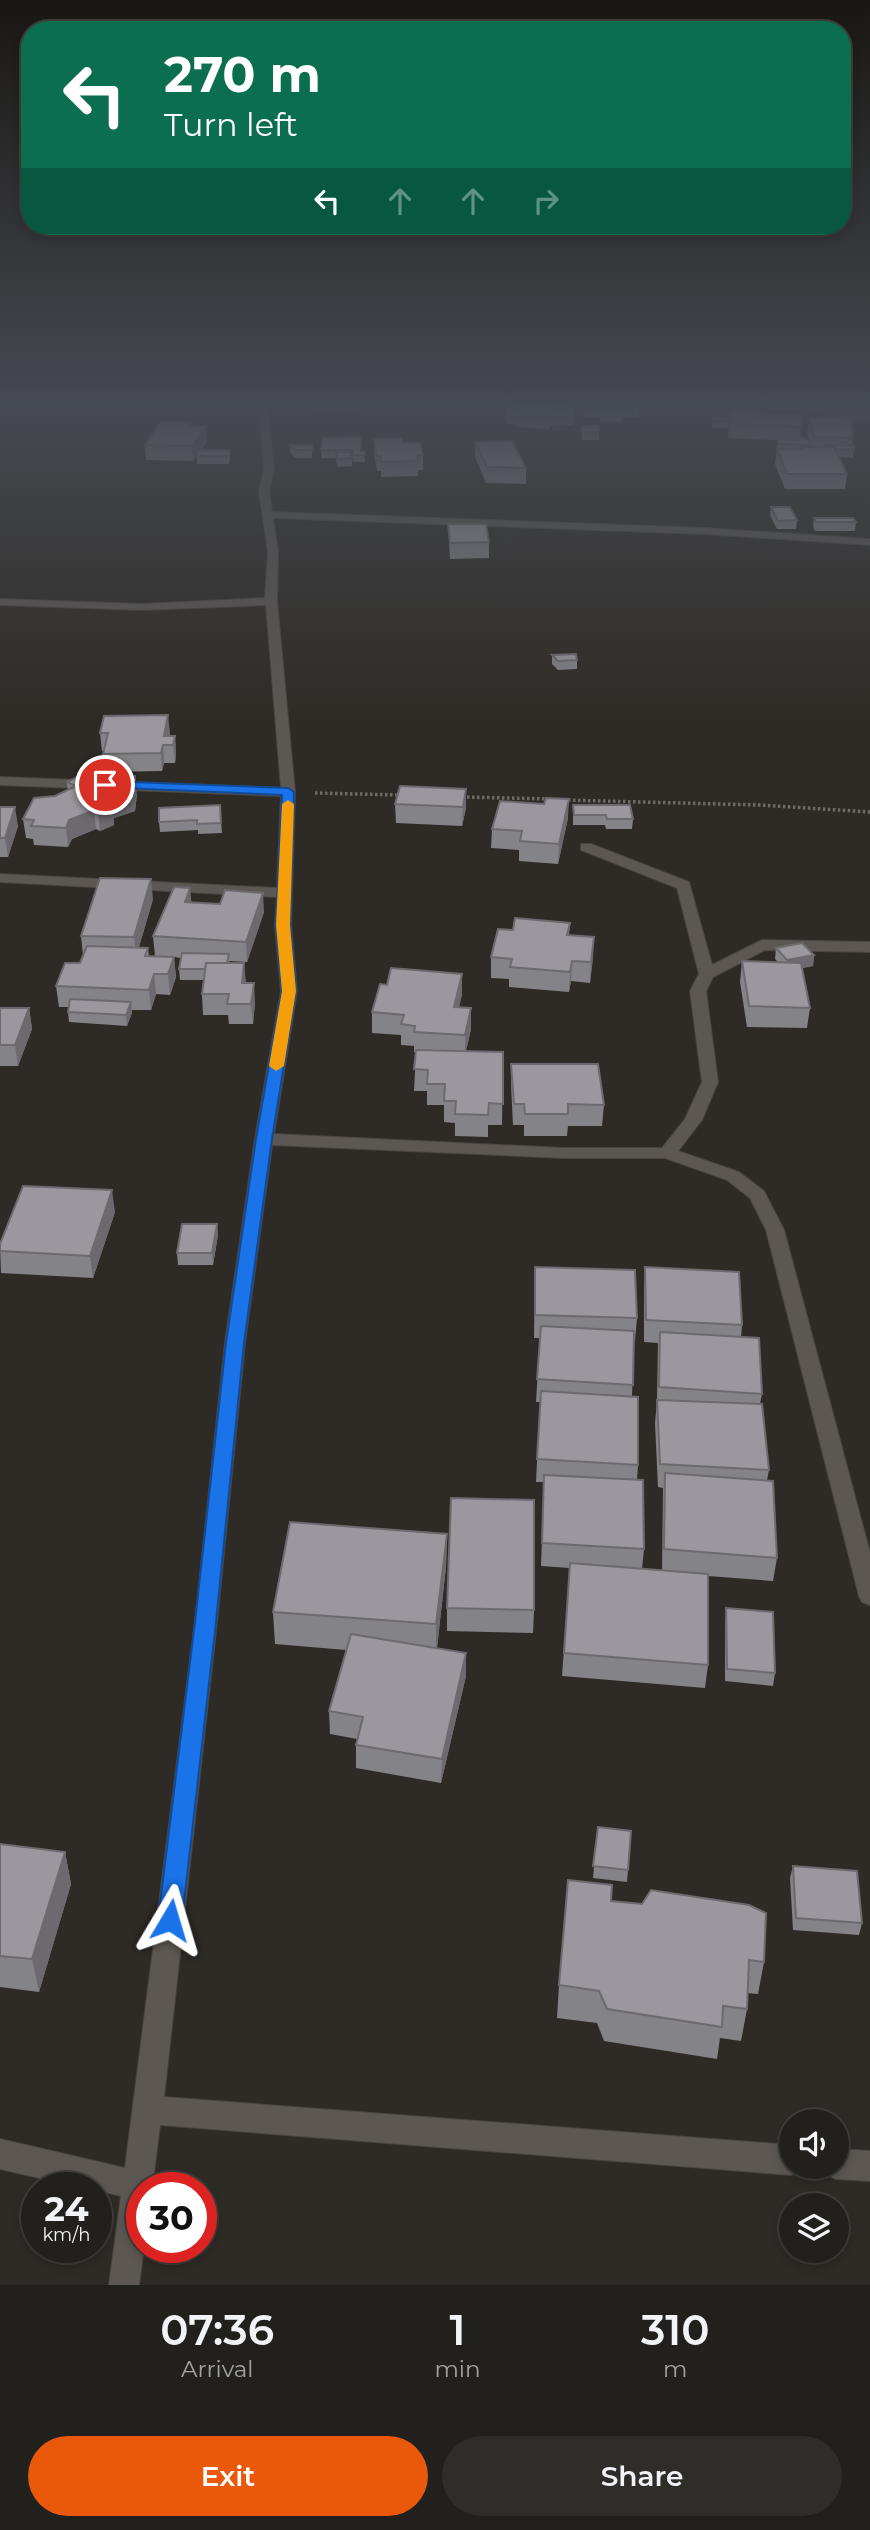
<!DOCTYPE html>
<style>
:root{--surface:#22201c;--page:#2e2d29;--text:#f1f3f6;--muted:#a2a3a3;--line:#3f3e3b;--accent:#ea580c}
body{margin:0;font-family:Montserrat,sans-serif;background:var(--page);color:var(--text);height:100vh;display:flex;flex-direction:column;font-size:26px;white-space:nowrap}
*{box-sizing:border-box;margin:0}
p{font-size:23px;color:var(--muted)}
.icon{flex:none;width:38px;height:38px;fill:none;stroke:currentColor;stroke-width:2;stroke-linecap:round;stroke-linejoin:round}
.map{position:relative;height:2285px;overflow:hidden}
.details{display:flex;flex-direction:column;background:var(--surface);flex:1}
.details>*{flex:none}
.hud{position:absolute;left:21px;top:21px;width:830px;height:214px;border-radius:28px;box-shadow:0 4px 10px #0003,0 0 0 2px var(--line);background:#0b6e4f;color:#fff;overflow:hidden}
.buttons{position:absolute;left:779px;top:2109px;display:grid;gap:14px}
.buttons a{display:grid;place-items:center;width:70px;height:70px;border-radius:50%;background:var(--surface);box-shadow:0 4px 10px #0003,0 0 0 2px var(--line);font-size:35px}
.speed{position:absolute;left:21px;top:2172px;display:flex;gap:14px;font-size:35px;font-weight:700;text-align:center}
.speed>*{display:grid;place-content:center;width:91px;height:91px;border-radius:50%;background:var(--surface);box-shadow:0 4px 10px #0003,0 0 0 2px var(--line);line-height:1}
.speed small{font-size:18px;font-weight:400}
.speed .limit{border:10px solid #d22;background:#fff;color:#111}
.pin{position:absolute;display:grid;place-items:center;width:60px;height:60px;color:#fff;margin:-30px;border:4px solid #fff;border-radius:50%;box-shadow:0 2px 7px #0007}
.me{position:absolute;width:77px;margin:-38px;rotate:7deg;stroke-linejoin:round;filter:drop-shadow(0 0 5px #0008)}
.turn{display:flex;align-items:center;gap:24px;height:147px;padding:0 28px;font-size:32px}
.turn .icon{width:91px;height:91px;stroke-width:2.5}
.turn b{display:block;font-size:49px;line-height:60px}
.lanes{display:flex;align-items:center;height:66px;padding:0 28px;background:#0003;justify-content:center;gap:35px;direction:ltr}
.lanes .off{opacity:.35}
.eta{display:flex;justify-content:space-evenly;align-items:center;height:119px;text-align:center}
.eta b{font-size:42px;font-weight:600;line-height:49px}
.cta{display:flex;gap:14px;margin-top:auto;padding:14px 28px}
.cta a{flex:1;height:80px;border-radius:42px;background:var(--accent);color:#fff;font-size:28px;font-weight:600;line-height:80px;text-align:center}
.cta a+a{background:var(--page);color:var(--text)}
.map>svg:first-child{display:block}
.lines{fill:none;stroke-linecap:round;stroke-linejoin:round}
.minor-casing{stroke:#484541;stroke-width:2}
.path{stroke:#6e6a66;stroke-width:3.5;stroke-dasharray:2.5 2.5;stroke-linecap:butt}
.minor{fill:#5c5752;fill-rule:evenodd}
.wall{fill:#848388}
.shaded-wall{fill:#6c6a6f}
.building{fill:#9a989e;stroke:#6c6a6f;stroke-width:2}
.route{fill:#1a73e8;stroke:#114b97;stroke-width:2}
.slow{fill:#f59e0b}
</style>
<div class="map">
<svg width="870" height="2285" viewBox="0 0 870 2285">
<rect width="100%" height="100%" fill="#2e2a25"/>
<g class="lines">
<defs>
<path id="minor" d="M258,404h9l7,65 -5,22 3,21 433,16 165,11v6l-165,-11 -432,-16 5,34 -1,49 18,191 -4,133 6,66 -23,143 290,14h98l23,-29 17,-37 -12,-91 9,-17 -22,-86 -96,-38v-6h10l98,38 23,83 50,-25 108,2v10l-105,-2 -52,27 -7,14 12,91 -16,38 -24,31 61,21 25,19 20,39 86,323v52l-8,-3 -3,-6 -93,-366 -16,-32 -23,-18 -62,-22h-101l-292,-13 -27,198 -28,279 -53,475 627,48v21h12l-2,4 -10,5 -631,-50 -8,63h-10v59h2l-5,38h-30l12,-89 -25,-6v-2h-13l-83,-19v-30l125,29 70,-546 30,-279 30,-204 26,-148 -6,-66 2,-28 -277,-15v-8l277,14 4,-92 -281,-11v-8l281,11 -15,-183 -124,5 -142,-5v-6l142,5 123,-6 3,-46 -9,-61 5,-22z
M762,404h28l80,11v6z
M836,2149l34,2v30l-34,-2 -10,-5 -4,-8h14z"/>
</defs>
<use href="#minor" class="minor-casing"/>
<path class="path" d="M315,793l85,2
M462,797l89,2
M563,800l196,5 111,7"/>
<use href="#minor" class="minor"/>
</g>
<path class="wall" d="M300,404h54l-1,7 -40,-1v-5z
M506,404h65l3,7 -1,14 -23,1v3l-33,-2 -1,-3h-8l-2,-7z
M584,404h55v13h-16l-1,5 -22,-1v-4h-16z
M802,415l-2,22 9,3 -2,-7 2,-15 44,20 -1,8h2l-1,12 -14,-1 8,17 -2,15h-60l-10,-25 3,-24 -50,-2 1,-13 -3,3h-14l1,-11h17z
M191,426l16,15 -7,9h30v8l-1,6h-32v-8l-4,5 -47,-1 -1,-15z
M582,426l17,6v8h-17z
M322,438l42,13 1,11h-12l-1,-4v8l-15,1 -1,-9h-15z
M374,439l29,4 20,12v15h-5v6l-37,1v-6h-4l-3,-17z
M475,442l51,26v16l-40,-1 -11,-26z
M290,445h22v13h-17l-5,-6z
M771,507l26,13 -1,9h-19l-7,-14z
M814,518l42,4 -1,9h-40l-2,-5z
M448,524l41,18v16l-39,1z
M552,655l25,5v9l-19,1 -6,-6z
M100,733h70l-1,3h6l1,19 -1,8h-11l-2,8 -57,1 -2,-21h-1z
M67,782l70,12 -2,17 -21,7v7l-14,6 -4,-2 -24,10 -4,8 -34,-2 -1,-6 -7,-1 -3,-19 32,-23 13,-6z
M466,789v19l-4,18 -66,-3 -1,-19z
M220,805l2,28 -24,1v-4l-38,2 -1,-10z
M573,805l60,14 -1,10h-26l-1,-4h-32z
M0,807l18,19 -10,31h-8z
M568,818l-10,46 -39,-3v-11l-28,-2 1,-19z
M153,899l-14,48 9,1 1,8h6l-2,-20 38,-34 73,10 -17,50 -18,-1 1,2 16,20 9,20 -2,21h-24l-1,-9h-25l-1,-21 2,-14h-24l-1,-11 2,-11 -7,-1 2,20 -6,18 -14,-1 -5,16h-19v3l-5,13 -58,-4 -1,-10 1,-5h-10l-3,-21 24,-23 3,-8 -2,-19z
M570,923l-1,12 24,22 -3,26 -19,-2 -2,11 -60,-5v-8l-18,-1v-21l22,-27z
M776,948l38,7 -1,11 -11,2 8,40 -3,20 -60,-1 -7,-45 2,-21 36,1 -3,-3z
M462,994l-3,13 12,1v21l-5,22 37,1 -1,73h-14v12l-33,-1v-13l-11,-1v-17h-17v-14h-13l2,-38 -2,-1v-6l-13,-1v-10l-29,-2v-21z
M0,1008h29l3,21 -14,37h-18z
M511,1064l93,41 -2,21h-34l-1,10h-43v-11h-11l-2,-40z
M115,1212l-22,66 -92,-5 -1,-29z
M217,1224l1,11 -5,30h-35l-1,-12z
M535,1267l102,51 -2,23h-1l-2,55 6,69 -1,15 7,69 -2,20 20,2 1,-83 -5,-1 -3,-64 2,-23 1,-57 -14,-1v-52l1,-23 97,58 -1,12 21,57 -2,10 9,66 -2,10 10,78 -4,23 -65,-5v89l-3,23 -143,-12 8,-108 -29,-2 3,-84h-8l4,-80h-4l4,-64h-6z
M447,1534l-1,33 -9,81 29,5v23l-25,107 -85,-15v-23l1,-6 -27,-5 -1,-23 17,-61 -71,-6 -2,-32z
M447,1608l87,2 -1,23 -86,-2z
M726,1608l49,65 -2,13 -48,-5v-61z
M598,1827l33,4 -4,51 -34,-4z
M0,1844l65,8 6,32 -32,108 -39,-5z
M793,1866l69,57 -3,12 -66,-5 -3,-52z
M611,1901l153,61 -6,32 -11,-1v16l-6,32 -21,-3 -3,21 -113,-18 -7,-18 -40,-5 2,-33z"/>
<path class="shaded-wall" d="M206,426l1,15 -14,20 -1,-15z
M168,715l2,18 -2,12 -4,-9z
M175,736l1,19 -1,8 -2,-18z
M163,745l1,18 -2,8 -1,-18z
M135,776l2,18 -2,17 -21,7v7l-14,6 -2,-19z
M466,789v19l-4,18 1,-19z
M569,799l-1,19 -10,46 1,-20z
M15,807l3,19 -10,31 -3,-19z
M94,810l2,19 -24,10 -4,8 -2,-19 3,-8z
M151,879l2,20 -17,58 -2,-20z
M190,888l2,20 -7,-6z
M263,893l1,19 -17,50 -1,-20z
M594,937l-1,20 -3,26 1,-21z
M814,955l-1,11 -27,5 1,-11z
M174,957l2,20 -6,18 -2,-21z
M572,961l-1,20 -2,11 1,-20z
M244,963l2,20h-4z
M154,974l2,20 -5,16 -2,-20z
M462,974v20l-8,34v-21z
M254,983l1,20 -2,21 -2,-20z
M131,1002l1,11 -5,13 -1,-11z
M29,1008l3,21 -14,37 -3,-21z
M471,1008v21l-6,27v-21z
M112,1190l3,22 -22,66 -3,-22z
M217,1224l1,11 -5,30 -1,-12z
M447,1534l-1,33 -10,90v-33z
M466,1653v23l-25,107 1,-24z
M65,1852l6,32 -32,108 -7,-33z"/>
<path class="building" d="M507,404h64l3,7h-25l1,4 -33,-2 -1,-4 -7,1z
M601,404h22v3h-22z
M731,411l71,4 -1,12 -72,-4z
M713,417h17l-3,4h-14z
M851,417l2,21 -39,-1 -5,-19z
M161,421l30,1 -2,4h17l-14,20 -47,-1z
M582,426h17v6h-17z
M361,437v14h3l1,4h-12l-1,-5h-31l1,-12z
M798,437l7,1 4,2 1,5 -32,-1v-5l20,1z
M402,438l1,5h17l3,12h-6l1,6 -37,1 -1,-6h-3l-3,-17z
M512,441l14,27 -39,-1 -12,-25z
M290,445h22v5h-17z
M823,445l31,1v4l-19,-1 -1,-2h-11z
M801,447h33l13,27h-60l-10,-25h25z
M198,450h32l-1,6h-32z
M336,452h15l1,6 -15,1z
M771,507h19l7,13 -19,1z
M814,518h39l3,4h-40z
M448,524h38l3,18 -39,1z
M576,654l1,6 -19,1 -6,-6z
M168,715l-4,21h11l-2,9h-10l-2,8 -58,1 5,-21h-8l4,-17z
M135,776l-1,16 -23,7 1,7 -14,6 -4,-2 -25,10 -3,8 -35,-2 3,-6 -11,-1 11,-21 21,-2 21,-10 -9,-4 10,-5z
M400,786l66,3 -3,18 -68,-3z
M546,798l23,1 -10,45 -39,-3 2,-10 -30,-2 8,-28 44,3z
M220,805l1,18 -24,1v-4l-38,2v-14z
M573,805h57l3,14h-26l-1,-4h-32z
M0,807h15l-10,31h-5z
M100,878l51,1 -17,58 -53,-1z
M174,887l16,1 -5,14 35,2 5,-14 38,3 -17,49 -93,-6z
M515,918l55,5 -3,12 27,2 -3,25 -19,-1 -2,11 -60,-5 2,-8 -21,-2 7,-28 15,1z
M802,943l12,12 -27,5 -11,-12z
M87,946l61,2 -3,8 29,1 -6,17h-14l-5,16 -93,-4 9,-23h15z
M182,953l47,1 -2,9h-21l-1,6h-26z
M742,961l59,2 9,45 -61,-2z
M206,963h38l-2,20h12l-3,21h-24l2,-10h-27z
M391,968l71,6 -8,33 17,1 -6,27 -51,-3 1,-6 -14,-2 3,-9 -32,-3 8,-28 7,1z
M70,999l61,3 -5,13 -58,-3z
M0,1008h29l-14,37h-15z
M416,1050l87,2v52l-14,-1 -1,12 -33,-1 1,-13h-12l1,-17h-18l1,-14 -14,-1z
M511,1064h87l6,41 -36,-1v10h-43l-1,-10h-10z
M23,1186l89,4 -22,66 -90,-5v-7z
M182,1224h35l-5,29h-35z
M535,1267l100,3 2,48 -102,-3z
M645,1267l94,5 3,53 -96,-5z
M541,1326l93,5 -1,54 -96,-6z
M660,1332l99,6 3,56 -103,-7z
M541,1391l97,6v68l-101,-6z
M657,1400l105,4 7,66 -109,-6z
M665,1473l108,8 4,77 -113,-9z
M544,1475l99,5 1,69 -102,-6z
M451,1498l83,2v110l-87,-2z
M290,1522l157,12 -11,90 -163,-12z
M570,1563l138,11v91l-144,-12z
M726,1608l47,4 2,61 -48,-4z
M351,1634l115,19 -24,106 -86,-14 7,-28 -34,-6z
M598,1827l33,4 -3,39 -35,-4z
M0,1844l65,8 -33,107 -32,-3z
M793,1866l64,5 5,52 -66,-5z
M568,1880l44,5 -1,16 31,3 9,-14 98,15 17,8 -2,49 -15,-2 -2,49 -24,-3 -1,21 -115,-18 -8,-18 -40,-6z"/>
<linearGradient id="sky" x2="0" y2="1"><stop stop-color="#191714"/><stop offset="0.56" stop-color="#464a51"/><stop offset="1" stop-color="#464a51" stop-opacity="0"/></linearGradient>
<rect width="870" height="724" fill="url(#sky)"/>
<path class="route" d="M105,781l183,7 6,4 -4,133 6,66 -24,148 -28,204 -28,279 -34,298 -3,8 -9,3 -8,-3 -4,-8 37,-298 31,-279 30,-204 26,-148 -6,-66 6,-130 -182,-8 -1,-2z"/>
<path class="slow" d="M288,800l6,4 -4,121 6,66 -12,75 -8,5 -7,-5 13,-75 -6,-66 6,-121z"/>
</svg>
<div class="buttons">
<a><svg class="icon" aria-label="sound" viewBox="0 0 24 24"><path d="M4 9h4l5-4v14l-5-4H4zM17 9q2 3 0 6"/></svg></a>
<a><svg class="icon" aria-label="layers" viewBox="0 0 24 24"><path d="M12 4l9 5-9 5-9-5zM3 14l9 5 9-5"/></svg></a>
</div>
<div class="speed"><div>24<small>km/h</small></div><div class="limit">30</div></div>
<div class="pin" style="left:105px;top:785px;background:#d93025"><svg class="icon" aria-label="arrive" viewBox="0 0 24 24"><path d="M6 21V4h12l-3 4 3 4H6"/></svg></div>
<svg class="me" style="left:170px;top:1920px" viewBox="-20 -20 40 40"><path d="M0-17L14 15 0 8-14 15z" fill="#1a73e8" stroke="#fff" stroke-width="4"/></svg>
<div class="hud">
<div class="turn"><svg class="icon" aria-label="left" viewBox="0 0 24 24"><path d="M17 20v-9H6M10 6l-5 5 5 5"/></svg><div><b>270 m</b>Turn left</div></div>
<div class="lanes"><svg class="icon" aria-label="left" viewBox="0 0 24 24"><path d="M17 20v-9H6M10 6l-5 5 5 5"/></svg><svg class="icon off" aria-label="ahead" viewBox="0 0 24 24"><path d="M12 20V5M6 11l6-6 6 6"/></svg><svg class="icon off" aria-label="ahead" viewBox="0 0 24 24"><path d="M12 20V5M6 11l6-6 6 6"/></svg><svg class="icon off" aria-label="right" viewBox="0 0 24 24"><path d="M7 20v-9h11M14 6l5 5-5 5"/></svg></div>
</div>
</div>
<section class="details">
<div class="eta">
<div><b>07:36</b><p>Arrival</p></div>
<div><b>1</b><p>min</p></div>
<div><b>310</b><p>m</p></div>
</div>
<div class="cta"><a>Exit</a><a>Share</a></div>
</section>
